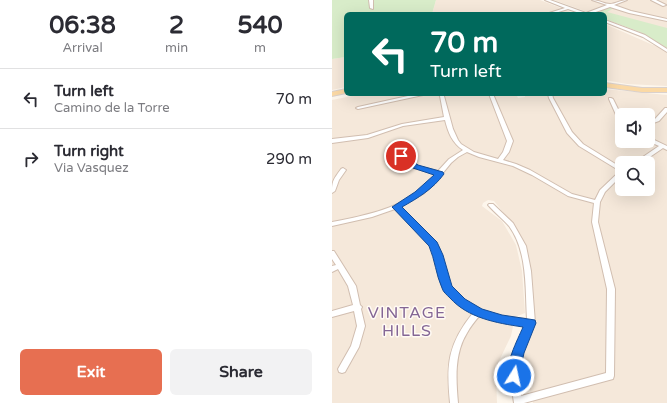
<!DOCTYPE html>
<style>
:root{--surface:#fff;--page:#f2f2f3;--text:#2b2b33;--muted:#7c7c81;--line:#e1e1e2;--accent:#e76f51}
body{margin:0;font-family:"Varela Round",sans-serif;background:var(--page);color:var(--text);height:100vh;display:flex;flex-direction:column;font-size:15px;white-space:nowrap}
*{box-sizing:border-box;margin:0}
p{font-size:13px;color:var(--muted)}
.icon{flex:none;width:22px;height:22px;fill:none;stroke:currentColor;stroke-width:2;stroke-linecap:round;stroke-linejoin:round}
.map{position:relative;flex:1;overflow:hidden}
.panel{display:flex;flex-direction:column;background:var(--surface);width:332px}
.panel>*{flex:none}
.guide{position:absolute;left:12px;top:12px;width:263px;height:84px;border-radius:6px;box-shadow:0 4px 16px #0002;background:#00695c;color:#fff;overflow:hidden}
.buttons{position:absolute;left:283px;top:108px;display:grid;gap:8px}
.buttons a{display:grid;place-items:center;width:40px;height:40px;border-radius:6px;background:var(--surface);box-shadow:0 4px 16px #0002;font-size:20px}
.pin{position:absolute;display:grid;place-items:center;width:34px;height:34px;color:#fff;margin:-17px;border:2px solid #fff;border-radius:50%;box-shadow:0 1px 4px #0007}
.me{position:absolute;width:44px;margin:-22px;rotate:10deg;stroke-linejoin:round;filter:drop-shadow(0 0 3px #0008)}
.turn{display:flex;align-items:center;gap:14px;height:84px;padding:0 20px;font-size:18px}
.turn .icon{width:52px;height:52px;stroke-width:2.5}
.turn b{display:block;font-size:28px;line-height:34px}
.eta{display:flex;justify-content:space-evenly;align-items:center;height:68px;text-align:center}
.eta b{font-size:24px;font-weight:800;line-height:28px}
.action{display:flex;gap:8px;margin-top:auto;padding:8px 20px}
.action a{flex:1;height:46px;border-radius:6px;background:var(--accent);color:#fff;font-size:16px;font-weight:800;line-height:46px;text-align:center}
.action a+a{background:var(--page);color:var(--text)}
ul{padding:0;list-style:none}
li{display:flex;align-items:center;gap:12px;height:60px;padding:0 20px;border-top:1px solid var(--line)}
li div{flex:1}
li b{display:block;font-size:15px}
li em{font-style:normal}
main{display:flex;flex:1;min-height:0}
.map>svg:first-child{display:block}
.residential{fill:#f5e8da;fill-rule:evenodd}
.green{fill:#d8ecc9}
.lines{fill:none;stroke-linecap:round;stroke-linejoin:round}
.minor-casing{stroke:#d1beb0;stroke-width:2}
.major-casing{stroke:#dad1cd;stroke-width:2}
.minor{fill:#fff;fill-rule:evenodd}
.major{fill:#fbd9a5;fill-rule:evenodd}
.route{fill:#1a73e8;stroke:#114b97}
.labels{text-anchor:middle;stroke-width:3;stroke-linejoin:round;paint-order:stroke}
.near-neighbourhood-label{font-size:16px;letter-spacing:1px;fill:#846695;stroke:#fffaf3}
</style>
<main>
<section class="panel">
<div class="eta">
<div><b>06:38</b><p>Arrival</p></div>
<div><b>2</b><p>min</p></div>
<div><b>540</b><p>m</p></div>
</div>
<ul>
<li><svg class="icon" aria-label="left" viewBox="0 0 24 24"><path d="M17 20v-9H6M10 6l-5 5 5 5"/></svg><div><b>Turn left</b><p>Camino de la Torre</p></div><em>70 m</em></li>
<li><svg class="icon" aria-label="right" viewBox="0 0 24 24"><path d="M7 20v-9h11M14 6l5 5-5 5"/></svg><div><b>Turn right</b><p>Via Vasquez</p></div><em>290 m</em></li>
</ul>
<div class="action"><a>Exit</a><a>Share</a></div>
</section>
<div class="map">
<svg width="335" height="403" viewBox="0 0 335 403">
<rect width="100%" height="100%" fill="#fdf6ec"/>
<path class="residential" d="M104,0h104l36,14h-144z
M222,0h113v46l-62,-32h-12z
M273,24l48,21 5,1 9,7v33l-40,-2 -22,-4z
M14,57v30l-14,3v-31z
M273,89l62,6v308h-134l-3,-13 -8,-6h-2l1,-21 13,-36 -1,-27 -7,-51 -4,-10 -12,-18 -16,-20 -6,-1 -5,3 -1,3 20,15 14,24 6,26 3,42 -10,4 -4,19 -12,25 -3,14 1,28h-165v-303l30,-6h154l2,4 7,-1v-3h80zM290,115h26v26h-26zM290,163h26v26h-26z"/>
<path class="green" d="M0,0h104l-4,14h-86v43l-14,2z
M277,7l5,1 -7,4 60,16v20l-27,-16 -35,-13v-5h-10z"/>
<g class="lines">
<defs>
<path id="minor" d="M37,0h4v9l-3,-1z
M213,0h5l36,13 21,-8 -15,-5c7,0 12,4 18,4 5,0 11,-4 17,-4l-13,5 17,6 36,8v2l-38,-8 -19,-6 -20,7h-8l-14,-5 -16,5h-6l19,-6z
M319,0h5l10,5 -3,1z
M273,20l40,15 22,14v3l-24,-15 -38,-15z
M85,94h8l-2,1 -65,14 -2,-1 2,-1z
M106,94h5l1,2 9,33 5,11 3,4 13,8 24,7 5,-7 4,-11 -18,-47h4l20,47 -4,11 -6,8 13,4 14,6 42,24 23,6 5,-10 20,-19 -41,-25 -12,-13 -18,-35 -1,-4h4l1,4 19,34 11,12 39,24v7l-17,17 -5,10 -2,20 17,67 -1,87 -1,3 -89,24h-10l-4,-27 4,-23 12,-28 -24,-3 -22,-7c-5,6 -10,12 -13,18 -13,21 -11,47 -9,70h-8c-4,-39 -2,-59 23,-90l-15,-9 -14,-14 -9,-35 -5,-10 -35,-36 -23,8 -40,9v-4c37,-7 81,-16 104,-48l-23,-6 -14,-11 -1,-1 1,-1h4l14,11 21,5 11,-12 14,-9c-11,-7 -15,-18 -18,-30l-42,6 -35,12 -36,5v-4l35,-4 35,-11 42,-7 -4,-21zM135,152l12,5 34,9 19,9 36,21 26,7 -2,19 15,67 -1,84 -85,23 -3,-20 4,-23 13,-30 -4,-52 -5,-25 -13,-23 -20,-19h-4l-1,1 1,1c6,7 14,13 20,20 19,26 16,63 18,93l-25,-3 -22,-6 -16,-10 -14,-13 -9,-32 -6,-13 -35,-35 23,-13 10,-9 18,-22 7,-6z
M277,98h2l2,1 9,18v3l-5,-3 -8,-18z
M333,108h2v4l-8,9 -11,4v-3l7,-3z
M316,137l19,9v4l-4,-2 -22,15h-7l25,-17 -11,-5z
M11,168l3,2 -7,10 -4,11 -3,2c0,-13 2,-14 9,-24z
M0,251h2l22,35 4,19 2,2 -1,2 4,17 -6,21 -14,25 -3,1 -3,-1 -1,-3 13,-23 6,-20 -3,-15 -22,6v-6l21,-6 -5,-19 -10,-17 -6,3v-6l4,-1 -4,-6z"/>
<path id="major" d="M273,83l37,5h25v4h-25l-37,-5z
M14,89v4l-14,3v-4z"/>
</defs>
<use href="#minor" class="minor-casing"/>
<use href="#major" class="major-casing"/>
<use href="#minor" class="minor"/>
<use href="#major" class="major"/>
</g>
<path class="route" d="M66,154h5l15,11 25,7 1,2c-11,15 -26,24 -42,33l35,35 6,13 9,31 13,13 17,10 20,6 33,5 1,3 -12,30 -6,27 -4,2 -5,-2c-6,-13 9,-41 14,-53 -27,-4 -55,-9 -73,-29 -3,-3 -7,-6 -8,-10 -6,-13 -7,-28 -13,-42l-37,-39 23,-15 19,-17 -21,-7 -15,-10z"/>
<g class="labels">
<g class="near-neighbourhood-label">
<text x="75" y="318">VINTAGE<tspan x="75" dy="18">HILLS</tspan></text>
</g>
</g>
</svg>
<div class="buttons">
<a><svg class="icon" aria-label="sound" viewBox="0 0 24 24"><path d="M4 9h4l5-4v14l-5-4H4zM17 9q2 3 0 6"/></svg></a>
<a><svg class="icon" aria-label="search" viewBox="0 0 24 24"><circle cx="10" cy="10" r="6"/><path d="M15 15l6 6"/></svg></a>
</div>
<div class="pin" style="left:69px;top:156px;background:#d93025"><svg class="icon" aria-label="arrive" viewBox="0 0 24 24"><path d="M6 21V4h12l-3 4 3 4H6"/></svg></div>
<svg class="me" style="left:182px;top:376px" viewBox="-20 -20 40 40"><circle r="17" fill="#1a73e8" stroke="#fff" stroke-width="3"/><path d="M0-11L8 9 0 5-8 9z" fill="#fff"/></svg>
<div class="guide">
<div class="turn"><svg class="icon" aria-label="left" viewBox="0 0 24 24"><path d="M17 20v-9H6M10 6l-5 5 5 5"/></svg><div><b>70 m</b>Turn left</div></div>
</div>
</div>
</main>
